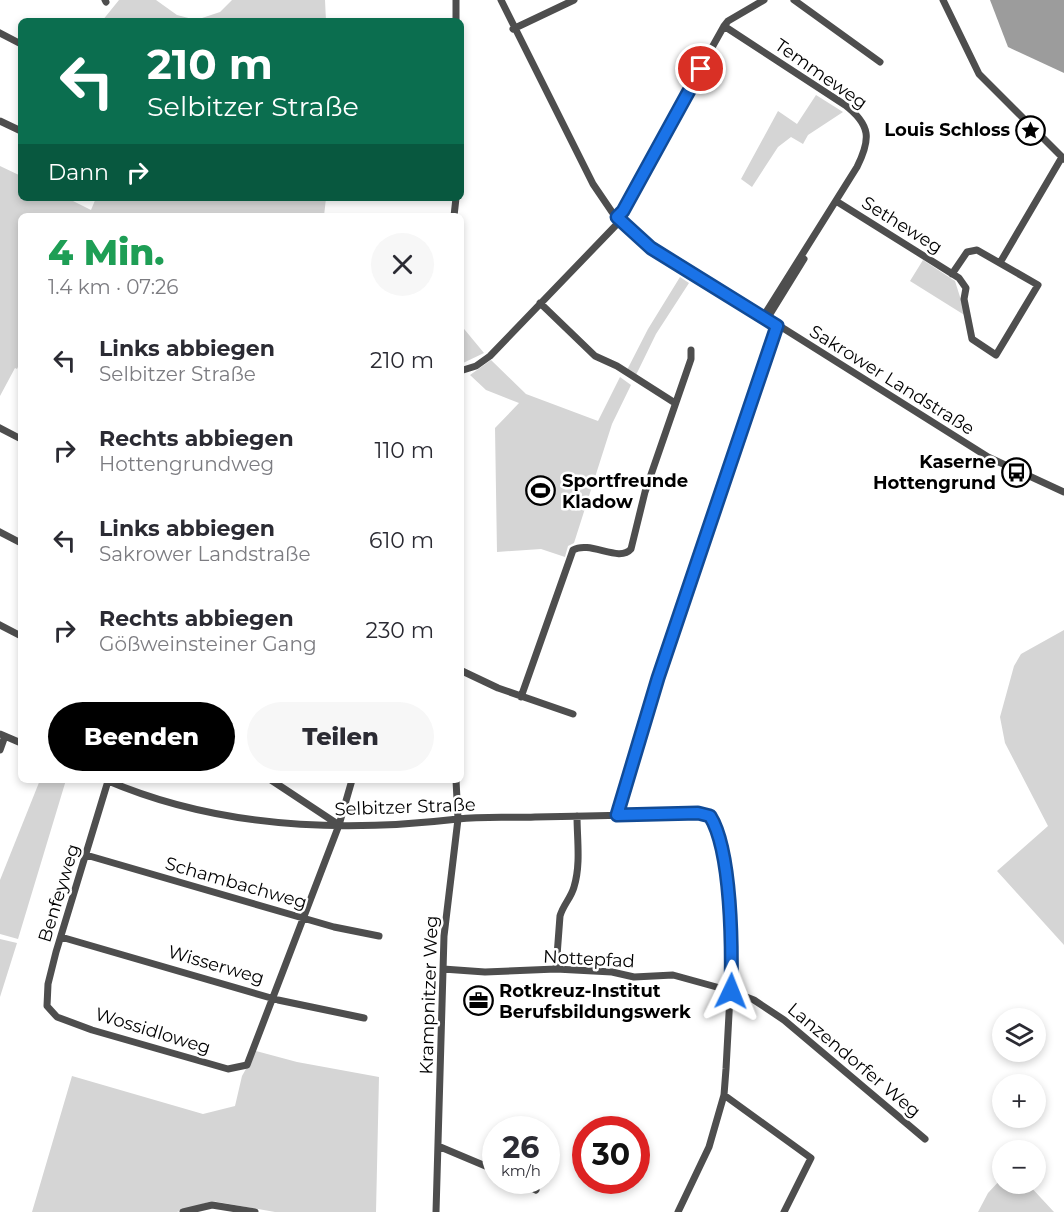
<!DOCTYPE html>
<html lang="de">
<meta charset="utf-8">
<style>
:root{--surface:#fff;--page:#f7f7f7;--text:#2b2b33;--muted:#7c7c81;--accent:#000}
body{margin:0;font-family:Montserrat,sans-serif;background:var(--page);color:var(--text);height:100vh;display:flex;flex-direction:column;font-size:22px;white-space:nowrap}
*{box-sizing:border-box;margin:0}
p{font-size:20px;color:var(--muted)}
.icon{flex:none;width:33px;height:33px;fill:none;stroke:currentColor;stroke-width:2;stroke-linecap:round;stroke-linejoin:round}
.map{position:relative;flex:1;overflow:hidden}
.panel{position:absolute;left:18px;top:213px;width:446px;height:570px;display:flex;flex-direction:column;background:var(--surface);border-radius:9px;box-shadow:0 3px 9px #0003}
.panel>*{flex:none}
.top-card{position:absolute;left:18px;top:18px;width:446px;height:183px;border-radius:9px;box-shadow:0 3px 9px #0003;background:#0b6e4f;color:#fff;overflow:hidden}
.controls{position:absolute;left:992px;top:1008px;display:grid;gap:12px}
.controls a{display:grid;place-items:center;width:54px;height:54px;border-radius:50%;background:var(--surface);box-shadow:0 3px 9px #0003;font-size:30px}
.speed{position:absolute;left:482px;top:1116px;display:flex;gap:12px;font-size:30px;font-weight:700;text-align:center}
.speed>*{display:grid;place-content:center;width:78px;height:78px;border-radius:50%;background:var(--surface);box-shadow:0 3px 9px #0003;line-height:1}
.speed small{font-size:15px;font-weight:400}
.speed .limit{border:9px solid #d22;background:#fff;color:#111}
.pin{position:absolute;display:grid;place-items:center;width:51px;height:51px;color:#fff;margin:-26px;border:3px solid #fff;border-radius:50%;box-shadow:0 2px 6px #0007}
.me{position:absolute;width:66px;margin:-33px;rotate:2deg;stroke-linejoin:round;filter:drop-shadow(0 0 4px #0008)}
.turn{display:flex;align-items:center;gap:21px;height:126px;padding:0 30px;font-size:27px}
.turn .icon{width:78px;height:78px;stroke-width:2.5}
.turn b{display:block;font-size:42px;line-height:51px}
.then{display:flex;align-items:center;height:57px;padding:0 30px;background:#0003;gap:12px;font-size:22px}
.round{display:grid;place-items:center;flex:none;width:63px;height:63px;border-radius:32px;background:var(--page)}
.summary{display:flex;align-items:center;justify-content:space-between;height:102px;padding:0 30px}
h1{font-size:36px;font-weight:800;line-height:45px;color:#1e9e55}
.primary-button{display:flex;gap:12px;margin-top:auto;padding:12px 30px}
.primary-button a{flex:1;height:69px;border-radius:36px;background:var(--accent);color:#fff;font-size:24px;font-weight:800;line-height:69px;text-align:center}
.primary-button a+a{background:var(--page);color:var(--text)}
ul{padding:0;list-style:none}
li{display:flex;align-items:center;gap:18px;height:90px;padding:0 30px}
li div{flex:1}
li b{display:block;font-size:22px}
li em{font-style:normal}
.map>svg:first-child{display:block}
.green{fill:#d5d5d5}
.water{fill:#9c9c9c}
.lines{fill:none;stroke-linecap:round;stroke-linejoin:round}
.minor{stroke:#4e4e4e;stroke-width:7}
.route-casing{stroke:#114b97;stroke-width:15}
.route{stroke:#1a73e8;stroke-width:10}
.labels{text-anchor:middle;stroke-width:5;stroke-linejoin:round;paint-order:stroke}
.street-label{font-size:18px;fill:#000;stroke:#fff}
.poi-label{font-size:18px;font-weight:bold;fill:#000;stroke:#fff;text-anchor:end}
</style>
<div class="map">
<svg width="1064" height="1212" viewBox="0 0 1064 1212">
<rect width="100%" height="100%" fill="#fff"/>
<path class="green" d="M119,0h37l21,15 19,5 24,-8 12,-12h93l1,21h-224z
M816,95l27,17 -35,23 -5,9 -12,-7 -13,10 -26,40 -11,-8 37,-68 19,13z
M0,166l21,10v22h46l24,12 5,-12h230l-2,18h-303v145l-4,8 -2,-1 -15,28z
M923,260l32,21 11,35 -56,-35z
M680,277l9,6 -33,51 -20,41 -9,-5 21,-41z
M460,324l24,29 -23,11h-1z
M491,360l35,34 72,27 22,-44 11,8 -19,39 -38,119 -6,3 -3,11 -24,-8 -44,3 -2,-124 24,-25 -33,-13 -16,-15z
M1064,630v315l-67,-74 51,-45 -43,-83 -5,-26 14,-51 7,-12z
M40,780h26l-48,159 -18,-5v-54z
M0,939l17,4 -17,54z
M256,1051l41,11 82,15 -3,135h-101l-63,-11 -35,11h-145l40,-136 131,38 32,-8 7,-30z
M1002,1178v6h26l26,28h-76l10,-19z"/>
<path class="water" d="M990,0h74v73l-56,-26z"/>
<g class="lines">
<path class="minor" d="M105,0l1,2
M456,0v21
M501,0l92,184 19,28 23,23 353,222 76,35
M794,0l86,62
M943,0l36,74 85,85
M724,26l121,79c26,20 26,34 12,62l-94,150
M513,29l61,-29
M0,33l21,11
M0,121l21,10
M836,201l123,77 7,10 -2,11 8,40 24,16 42,-70 -61,-35 -10,2 -15,22
M454,216l2,-18
M617,217l107,-191 4,-5 36,-21
M1001,261l61,-104
M540,303l55,53 22,10 58,37
M767,319l37,-60
M460,371l16,-5 14,-10 130,-135
M0,428l21,11
M0,532l21,11
M0,625l21,11
M460,670l38,18 75,26
M521,697l52,-147c17,-10 46,13 58,-1l14,-57 46,-133v-9
M0,734l21,9
M0,750l5,-14
M106,780c111,48 233,53 352,39 25,-3 52,-1 77,-2 55,-1 109,-2 163,-4l12,3 12,40 9,68v53l-5,92 -2,26 -15,52 -31,65
M271,780l68,45
M108,781l-52,171 -8,32 -1,22 10,11 35,13 136,39 19,-4 92,-240 13,-45
M617,815l41,-136 119,-353
M86,855l248,72 45,9
M61,937l217,63 86,18
M443,969l42,3 71,-3 56,3 22,5 39,-2 58,16 23,9 30,20 141,119
M556,969l4,-53c3,-11 11,-18 14,-29 7,-23 3,-48 3,-71
M724,1095l87,63 -27,54
M438,1146l57,24
M516,1180l20,10
M183,1212l29,-7 43,7
M436,1212l8,-276 14,-117 -2,-39"/>
</g>
<g class="lines">
<defs>
<path id="route" d="M701,69l-78,142 -6,6 34,31 126,78 -119,352 -41,137 81,-2 12,3c22,35 22,133 21,175"/>
</defs>
<use href="#route" class="route-casing"/>
<use href="#route" class="route"/>
</g>
<defs>
<symbol id="sight-ring" viewBox="-11 -11 22 22"><circle r="9.5" fill="#fff" stroke="#000" stroke-width="1.5"/><path d="M0-6L1.8-2.2L6-1.7L2.9 1.2L3.7 5.4L0 3.3L-3.7 5.4L-2.9 1.2L-6-1.7L-1.8-2.2Z" fill="#000"/></symbol>
<symbol id="bus-ring" viewBox="-11 -11 22 22"><circle r="9.5" fill="#fff" stroke="#000" stroke-width="1.5"/><path d="M-5-6H5V4H4V6H2V4H-2V6H-4V4H-5ZM-3.5-4V0h7V-4ZM-3.5 1.2v1.5H-2V1.2ZM2 1.2v1.5H3.5V1.2Z" fill="#000"/></symbol>
<symbol id="stadium-ring" viewBox="-11 -11 22 22"><circle r="9.5" fill="#fff" stroke="#000" stroke-width="1.5"/><path d="M0-5a6.5 5 0 1 0 0 10a6.5 5 0 1 0 0-10ZM-3.5-1.8h7v3.6h-7Z" fill="#000"/></symbol>
<symbol id="office-ring" viewBox="-11 -11 22 22"><circle r="9.5" fill="#fff" stroke="#000" stroke-width="1.5"/><path d="M-6-3h4V-5.5h4V-3h4V5H-6ZM-1-4.5V-3h2v-1.5ZM-6 0V1H6V0Z" fill="#000"/></symbol>
</defs>
<g fill-rule="evenodd">
<use href="#sight-ring" x="1014" y="114" width="33" height="33"/>
<use href="#bus-ring" x="1000" y="456" width="33" height="33"/>
<use href="#stadium-ring" x="524" y="474" width="33" height="33"/>
<use href="#office-ring" x="462" y="984" width="33" height="33"/>
</g>
<g class="labels">
<g class="street-label">
<text transform="translate(821 74) rotate(35)" y="6">Temmeweg</text>
<text transform="translate(902 225) rotate(32)" y="6">Setheweg</text>
<text transform="translate(892 380) rotate(32)" y="6">Sakrower Landstraße</text>
<text transform="translate(405 807) rotate(-2)" y="6">Selbitzer Straße</text>
<text transform="translate(236 883) rotate(16)" y="6">Schambachweg</text>
<text transform="translate(59 893) rotate(-73)" y="6">Benfeyweg</text>
<text transform="translate(589 959) rotate(3)" y="6">Nottepfad</text>
<text transform="translate(216 965) rotate(16)" y="6">Wisserweg</text>
<text transform="translate(429 995) rotate(-88)" y="6">Krampnitzer Weg</text>
<text transform="translate(153 1031) rotate(17)" y="6">Wossidloweg</text>
<text transform="translate(854 1060) rotate(40)" y="6">Lanzendorfer Weg</text>
</g>
<g class="poi-label">
<text x="1010" y="136">Louis Schloss</text>
<text x="996" y="468">Kaserne<tspan x="996" dy="21">Hottengrund</tspan></text>
<text x="562" y="487" text-anchor="start">Sportfreunde<tspan x="562" dy="21">Kladow</tspan></text>
<text x="499" y="997" text-anchor="start">Rotkreuz-Institut<tspan x="499" dy="21">Berufsbildungswerk</tspan></text>
</g>
</g>
</svg>
<div class="controls">
<a><svg class="icon" aria-label="layers" viewBox="0 0 24 24"><path d="M12 4l9 5-9 5-9-5zM3 14l9 5 9-5"/></svg></a>
<a>+</a>
<a>−</a>
</div>
<div class="speed"><div>26<small>km/h</small></div><div class="limit">30</div></div>
<div class="pin" style="left:701px;top:69px;background:#d93025"><svg class="icon" aria-label="arrive" viewBox="0 0 24 24"><path d="M6 21V4h12l-3 4 3 4H6"/></svg></div>
<svg class="me" style="left:731px;top:991px" viewBox="-20 -20 40 40"><path d="M0-17L14 15 0 8-14 15z" fill="#1a73e8" stroke="#fff" stroke-width="4"/></svg>
<div class="top-card">
<div class="turn"><svg class="icon" aria-label="left" viewBox="0 0 24 24"><path d="M17 20v-9H6M10 6l-5 5 5 5"/></svg><div><b>210 m</b>Selbitzer Straße</div></div>
<div class="then">Dann<svg class="icon" aria-label="right" viewBox="0 0 24 24"><path d="M7 20v-9h11M14 6l5 5-5 5"/></svg></div>
</div>
<section class="panel">
<div class="summary"><div><h1>4 Min.</h1><p>1.4 km · 07:26</p></div><a class="round"><svg class="icon" aria-label="close" viewBox="0 0 24 24"><path d="M6 6l12 12M18 6L6 18"/></svg></a></div>
<ul>
<li><svg class="icon" aria-label="left" viewBox="0 0 24 24"><path d="M17 20v-9H6M10 6l-5 5 5 5"/></svg><div><b>Links abbiegen</b><p>Selbitzer Straße</p></div><em>210 m</em></li>
<li><svg class="icon" aria-label="right" viewBox="0 0 24 24"><path d="M7 20v-9h11M14 6l5 5-5 5"/></svg><div><b>Rechts abbiegen</b><p>Hottengrundweg</p></div><em>110 m</em></li>
<li><svg class="icon" aria-label="left" viewBox="0 0 24 24"><path d="M17 20v-9H6M10 6l-5 5 5 5"/></svg><div><b>Links abbiegen</b><p>Sakrower Landstraße</p></div><em>610 m</em></li>
<li><svg class="icon" aria-label="right" viewBox="0 0 24 24"><path d="M7 20v-9h11M14 6l5 5-5 5"/></svg><div><b>Rechts abbiegen</b><p>Gößweinsteiner Gang</p></div><em>230 m</em></li>
</ul>
<div class="primary-button"><a>Beenden</a><a>Teilen</a></div>
</section>
</div>
